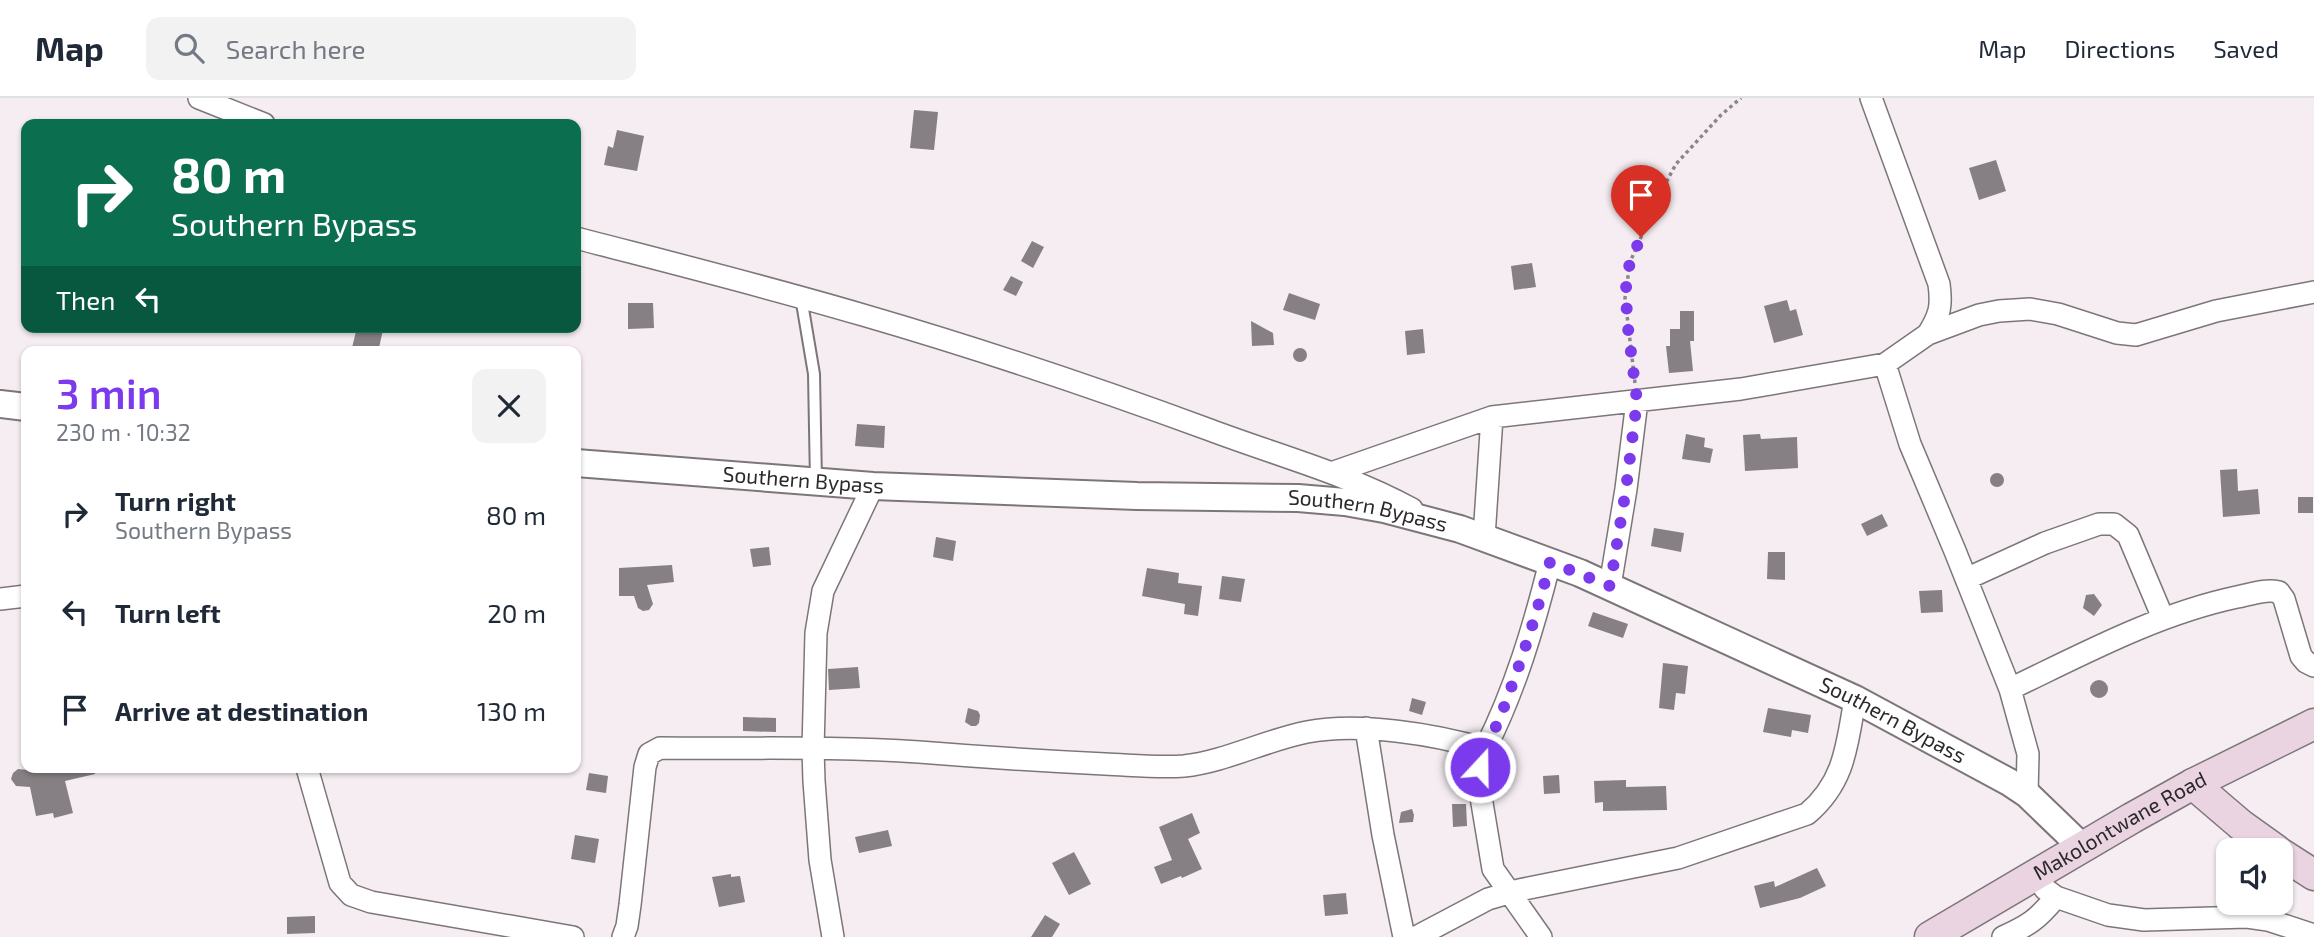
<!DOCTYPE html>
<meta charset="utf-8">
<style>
:root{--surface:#fff;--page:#f2f2f3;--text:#1f2937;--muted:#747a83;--line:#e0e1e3;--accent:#7c3aed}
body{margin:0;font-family:"Exo 2",sans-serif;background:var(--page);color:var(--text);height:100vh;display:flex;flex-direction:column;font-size:26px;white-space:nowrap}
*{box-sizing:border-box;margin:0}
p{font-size:23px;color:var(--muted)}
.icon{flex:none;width:38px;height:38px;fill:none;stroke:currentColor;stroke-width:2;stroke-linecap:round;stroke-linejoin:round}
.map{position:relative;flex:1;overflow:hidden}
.drawer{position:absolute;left:21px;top:248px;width:560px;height:427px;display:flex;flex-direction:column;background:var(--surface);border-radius:14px;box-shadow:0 2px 5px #0004}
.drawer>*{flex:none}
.top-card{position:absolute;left:21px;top:21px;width:560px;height:214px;border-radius:14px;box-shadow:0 2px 5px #0004;background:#0b6e4f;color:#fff;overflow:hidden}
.buttons{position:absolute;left:2216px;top:740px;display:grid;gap:14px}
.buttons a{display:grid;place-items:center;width:77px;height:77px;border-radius:14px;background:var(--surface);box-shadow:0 2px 5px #0004;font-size:35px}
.pin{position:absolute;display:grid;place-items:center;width:60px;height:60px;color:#fff;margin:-72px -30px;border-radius:50% 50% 50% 0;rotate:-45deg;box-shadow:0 0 7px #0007}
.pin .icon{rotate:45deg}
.me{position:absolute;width:77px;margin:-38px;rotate:21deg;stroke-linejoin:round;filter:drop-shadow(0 0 5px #0008)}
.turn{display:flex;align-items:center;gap:24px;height:147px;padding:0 35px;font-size:32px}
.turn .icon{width:91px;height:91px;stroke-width:2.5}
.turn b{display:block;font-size:49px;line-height:60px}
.then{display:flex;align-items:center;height:66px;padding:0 35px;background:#0003;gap:14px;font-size:26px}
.round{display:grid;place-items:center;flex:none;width:74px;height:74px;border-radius:14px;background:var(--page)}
.summary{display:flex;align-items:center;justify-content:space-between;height:119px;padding:0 35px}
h1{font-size:42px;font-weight:600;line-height:52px;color:var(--accent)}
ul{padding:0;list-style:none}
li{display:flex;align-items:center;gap:21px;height:98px;padding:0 35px}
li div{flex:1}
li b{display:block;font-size:26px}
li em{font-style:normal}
header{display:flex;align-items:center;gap:42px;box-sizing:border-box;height:98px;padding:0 35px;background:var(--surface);border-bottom:2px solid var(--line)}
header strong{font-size:33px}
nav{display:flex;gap:38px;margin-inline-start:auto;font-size:24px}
.search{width:490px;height:63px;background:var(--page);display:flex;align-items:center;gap:18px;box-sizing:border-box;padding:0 24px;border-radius:14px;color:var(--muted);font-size:26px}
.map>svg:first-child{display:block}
.building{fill:#867f83}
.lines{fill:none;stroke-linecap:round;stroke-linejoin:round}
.service-casing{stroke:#7d7679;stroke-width:14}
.minor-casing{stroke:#7d7679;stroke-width:24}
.tertiary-casing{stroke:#7d7679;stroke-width:30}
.secondary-casing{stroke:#7d7679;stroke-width:33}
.path{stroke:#8b8688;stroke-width:3.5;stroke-dasharray:3.5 3.5;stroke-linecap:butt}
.service{stroke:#fff;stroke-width:10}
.minor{stroke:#fff;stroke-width:21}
.tertiary{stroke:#fff;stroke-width:26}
.secondary{stroke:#ebd4e1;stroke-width:30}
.route{stroke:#7c3aed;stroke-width:12;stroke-dasharray:0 21.6}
.labels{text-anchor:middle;stroke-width:6;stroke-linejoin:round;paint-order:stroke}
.street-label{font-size:21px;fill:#2c292b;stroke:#fff}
</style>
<header>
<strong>Map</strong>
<div class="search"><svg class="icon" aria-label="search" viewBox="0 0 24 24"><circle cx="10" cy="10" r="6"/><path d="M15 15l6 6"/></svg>Search here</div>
<nav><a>Map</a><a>Directions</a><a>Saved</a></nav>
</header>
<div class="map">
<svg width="2314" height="839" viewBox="0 0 2314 839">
<rect width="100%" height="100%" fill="#f5edf1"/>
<path class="building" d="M914,12l24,2 -4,38 -24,-2z
M617,32l27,6 -7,35 -33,-6 4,-19 5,2z
M1996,62l10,31 -27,9 -10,-32z
M1032,143l12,6 -11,21 -12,-7z
M1532,165l4,24 -22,3 -3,-24z
M1011,178l12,6 -7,14 -13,-6z
M1289,195l31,11 -5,16 -32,-10z
M1787,202l3,11 6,-2 7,26 -29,8 -10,-37z
M628,205h25l1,25 -26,1z
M1680,213h14v30h-4l3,30 -24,2 -3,-27h4v-17h10z
M1251,223l22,12 1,12 -22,1z
M357,229l26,3 -5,22h-27z
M1423,231l2,24 -18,2 -2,-24z
M1293 257a7 7 0 1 1 14 0a7 7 0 1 1-14 0Z
M857,326l28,2 -1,22 -29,-2z
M1686,336l19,4 -1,9 9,2 -3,14 -28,-4z
M1760,336l1,5 36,-2 1,31 -53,3 -2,-36z
M2237,371l1,22 20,-2 2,25 -37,3 -3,-47z
M1990 382a7 7 0 1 1 14 0a7 7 0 1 1-14 0Z
M2298,399h15v16h-15z
M1882,416l6,12 -21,10 -6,-12z
M1654,430l30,5 -3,19 -30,-6z
M936,439l20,4 -3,20 -20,-4z
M769,449l2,18 -18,2 -3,-18z
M1768,454h17v28l-18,-1z
M672,467l2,17 -27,3 6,19 -4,6 -6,1 -5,-3 -4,-12h-15v-28z
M1147,470l32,5 -1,10 24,3 -4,30 -14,-2 1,-10 -43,-8z
M1222,478l23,3 -4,23 -22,-3z
M1942,492l1,22 -22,1 -2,-22z
M2094,496l8,11 -8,11 -11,-8 3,-13z
M1593,514l35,12 -5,14 -35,-12z
M1663,565l25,3 -3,28 -9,-1 -2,17 -15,-2z
M858,569l2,21 -31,2 -1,-21z
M2090 591a9 9 0 1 1 18 0a9 9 0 1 1-18 0Z
M1412,600l14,4 -4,13 -13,-4z
M968,610l10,3 2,4 -1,8 -3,3h-5l-6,-4z
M1768,610l43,7 -3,18 -16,-3 -1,7 -28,-5z
M743,619l33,1v14l-33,-1z
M37,670h57l1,6 -30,7 8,32 -19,5 -1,-5 -17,3 -6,-29 -14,-1 -5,-7 2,-6 5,-4 19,2z
M589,675l19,3 -2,17 -20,-3z
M1559,677l1,18 -16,1 -1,-18z
M1626,682v7l40,-1 1,24 -64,1v-9l-8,1 -1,-22z
M1452,706h14l1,22 -14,1z
M1412,711l2,6 -1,7 -14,1 2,-11z
M1192,715l8,20 -12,6 14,30 -20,9 -1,-2 -20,8 -7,-17 18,-7 -13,-33z
M888,732l4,16 -33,7 -4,-16z
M575,737l24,4 -4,24 -24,-4z
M1074,754l17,32 -22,11 -17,-32z
M1817,770l9,18 -26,12 -40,10 -6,-22 20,-5 1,6z
M731,776v3l9,-1 5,26 -26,5 -7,-30z
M1346,795l2,21 -23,2 -2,-21z
M1045,817l15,9 -8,13h-21z
M315,818v17l-28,1v-17z"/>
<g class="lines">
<defs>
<path id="service" d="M801,199l13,77 2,108"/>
<path id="minor" d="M199,0l65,26
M1871,0l68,186c3,22 1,31 -11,50
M576,140c96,25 192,49 287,77 117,34 233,73 347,115 69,26 138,44 202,79
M1334,374l158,-55 249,-28 144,-25
M1484,439l8,-120
M1966,481l79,-36 54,-19h15l14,11 35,83
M1610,488l16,-97 11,-88
M0,501l26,-3
M2010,591c73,-35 147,-75 227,-92 15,-3 28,-8 42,-5l5,7 17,57 5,6 8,4
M1366,630l17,107 21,102
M1485,651l-5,18v24l13,78 48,68
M307,670l33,115 11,12 20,7 202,35
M2027,696l1,-40 -18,-65 -55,-138 -45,-107 -25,-80 43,-30 51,-19 20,-4 31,-2 28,5 59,19 19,2 80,-24 98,-19
M2036,775l9,16 11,8 52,18 36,5 103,-3 21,3 46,15
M623,839l4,-11 3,-21 15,-138 4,-13 11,-6c86,1 173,-2 259,4 62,5 124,9 186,12 26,1 53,4 79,2 40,-4 82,-26 123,-34 52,-10 127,2 178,17 30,-59 49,-123 65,-187
M833,839l-13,-77 -6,-79 -1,-32 3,-116 7,-42 50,-105
M1416,839l72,-38 31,-9 159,-32 129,-44c38,-32 40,-69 48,-115
M2003,839c26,-12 34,-17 53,-40"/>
<g id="tertiary">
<path d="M0,306l26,3"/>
<path id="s1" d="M576,365l297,23 264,10 161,2 47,4 39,7 76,20 120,44 275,126 154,83 18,12 54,52"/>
</g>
<g id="secondary">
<path d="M2193,686l48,41 35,25"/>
<path d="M2280,755l34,22"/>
<path id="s2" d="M1930,839l202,-119 61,-34 121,-60"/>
</g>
</defs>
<use href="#service" class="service-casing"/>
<use href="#minor" class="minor-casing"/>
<use href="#tertiary" class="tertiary-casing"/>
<use href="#secondary" class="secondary-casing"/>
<path class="path" d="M1635,285l-10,-85 5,-36 33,-74 13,-24 45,-49 20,-17"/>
<use href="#service" class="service"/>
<use href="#minor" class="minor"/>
<use href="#tertiary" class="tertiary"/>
<use href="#secondary" class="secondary"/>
</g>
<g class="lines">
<path class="route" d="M1480,669c6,-22 17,-40 24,-60 18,-48 34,-96 46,-145l60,24 16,-97 11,-88 -10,-81 -1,-38 4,-20 11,-25"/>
</g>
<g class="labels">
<g class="street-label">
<text dy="7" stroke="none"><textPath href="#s1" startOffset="228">Southern Bypass</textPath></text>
<text dy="7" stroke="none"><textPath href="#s1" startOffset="794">Southern Bypass</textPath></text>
<text dy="7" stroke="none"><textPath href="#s1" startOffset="1362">Southern Bypass</textPath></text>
<text dy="7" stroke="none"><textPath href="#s2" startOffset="220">Makolontwane Road</textPath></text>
</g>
</g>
</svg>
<div class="buttons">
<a><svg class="icon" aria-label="sound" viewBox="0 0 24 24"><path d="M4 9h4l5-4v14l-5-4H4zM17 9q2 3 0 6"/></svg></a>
</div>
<div class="pin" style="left:1641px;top:139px;background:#d93025"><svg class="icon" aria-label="arrive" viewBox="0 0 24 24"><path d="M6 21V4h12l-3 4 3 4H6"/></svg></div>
<svg class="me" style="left:1480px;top:669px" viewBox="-20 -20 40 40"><circle r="17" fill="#7c3aed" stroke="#fff" stroke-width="3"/><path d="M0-11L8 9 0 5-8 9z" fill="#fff"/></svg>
<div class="top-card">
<div class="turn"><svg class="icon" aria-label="right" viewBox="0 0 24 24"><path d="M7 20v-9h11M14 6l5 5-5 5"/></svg><div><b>80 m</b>Southern Bypass</div></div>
<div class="then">Then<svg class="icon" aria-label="left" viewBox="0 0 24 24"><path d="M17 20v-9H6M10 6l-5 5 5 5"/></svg></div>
</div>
<section class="drawer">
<div class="summary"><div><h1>3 min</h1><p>230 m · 10:32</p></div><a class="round"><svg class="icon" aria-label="close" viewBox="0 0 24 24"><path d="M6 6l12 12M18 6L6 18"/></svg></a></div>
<ul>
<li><svg class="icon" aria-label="right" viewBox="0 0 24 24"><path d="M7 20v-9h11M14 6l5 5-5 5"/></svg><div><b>Turn right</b><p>Southern Bypass</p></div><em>80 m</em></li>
<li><svg class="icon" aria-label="left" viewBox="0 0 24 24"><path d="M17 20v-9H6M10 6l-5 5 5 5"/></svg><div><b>Turn left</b></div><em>20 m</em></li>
<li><svg class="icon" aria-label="arrive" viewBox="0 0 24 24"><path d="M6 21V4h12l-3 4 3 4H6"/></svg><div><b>Arrive at destination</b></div><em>130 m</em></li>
</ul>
</section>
</div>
